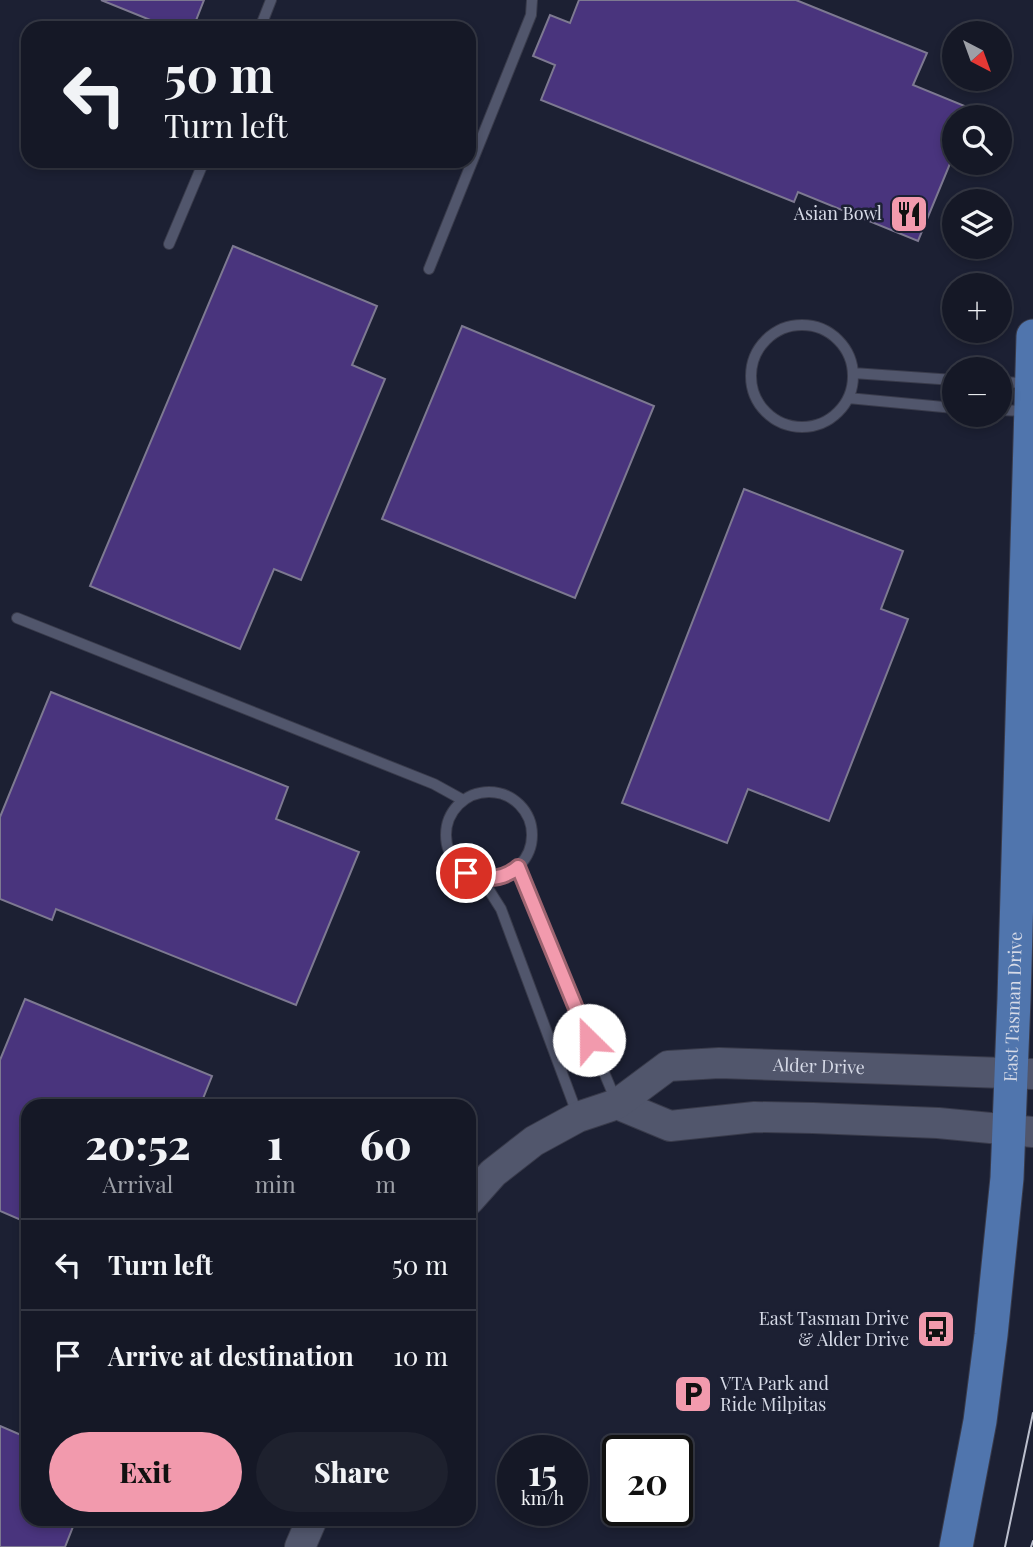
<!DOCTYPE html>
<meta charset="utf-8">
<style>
:root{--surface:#151826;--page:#1e212e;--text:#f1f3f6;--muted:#9da0a7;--line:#343743;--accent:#f29aad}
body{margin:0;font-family:"Playfair Display",serif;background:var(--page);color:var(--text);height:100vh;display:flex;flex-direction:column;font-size:26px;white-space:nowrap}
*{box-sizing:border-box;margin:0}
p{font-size:23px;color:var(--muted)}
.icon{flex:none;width:38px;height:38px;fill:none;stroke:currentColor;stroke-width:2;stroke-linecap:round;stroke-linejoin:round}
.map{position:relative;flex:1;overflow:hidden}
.panel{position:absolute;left:21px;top:1099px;width:455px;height:427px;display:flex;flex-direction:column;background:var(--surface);border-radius:21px;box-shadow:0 4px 10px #0003,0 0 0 2px var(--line)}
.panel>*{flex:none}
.hud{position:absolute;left:21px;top:21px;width:455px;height:147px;border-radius:21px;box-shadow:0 4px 10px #0003,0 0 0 2px var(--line);background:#151826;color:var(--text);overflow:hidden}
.needle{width:46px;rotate:139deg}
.tools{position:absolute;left:942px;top:21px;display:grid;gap:14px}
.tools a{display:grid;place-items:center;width:70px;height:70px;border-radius:50%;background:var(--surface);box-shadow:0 4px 10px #0003,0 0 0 2px var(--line);font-size:35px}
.speed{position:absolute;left:497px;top:1435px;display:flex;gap:14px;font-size:35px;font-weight:700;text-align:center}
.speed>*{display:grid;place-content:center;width:91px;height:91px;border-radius:50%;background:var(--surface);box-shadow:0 4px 10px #0003,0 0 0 2px var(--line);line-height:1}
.speed small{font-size:18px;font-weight:400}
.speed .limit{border:4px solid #111;border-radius:10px;background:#fff;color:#111}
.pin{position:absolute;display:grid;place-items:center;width:60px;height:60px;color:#fff;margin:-30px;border:4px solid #fff;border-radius:50%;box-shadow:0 2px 7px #0007}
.me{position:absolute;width:77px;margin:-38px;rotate:337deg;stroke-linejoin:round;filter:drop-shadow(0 0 5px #0008)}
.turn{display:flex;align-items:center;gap:24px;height:147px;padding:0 28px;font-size:32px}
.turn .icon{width:91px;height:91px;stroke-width:2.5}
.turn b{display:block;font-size:49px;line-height:60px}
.eta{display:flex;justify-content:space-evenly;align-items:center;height:119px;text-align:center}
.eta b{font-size:42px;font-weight:800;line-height:49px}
.cta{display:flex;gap:14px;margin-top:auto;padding:14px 28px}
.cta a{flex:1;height:80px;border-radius:42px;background:var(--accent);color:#111;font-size:28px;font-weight:800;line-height:80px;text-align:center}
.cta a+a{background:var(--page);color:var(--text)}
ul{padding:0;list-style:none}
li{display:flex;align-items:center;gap:21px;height:91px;padding:0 28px;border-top:2px solid var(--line)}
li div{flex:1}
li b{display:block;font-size:26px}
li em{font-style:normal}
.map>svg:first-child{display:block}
.building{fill:#49347d;stroke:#7d7991;stroke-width:2}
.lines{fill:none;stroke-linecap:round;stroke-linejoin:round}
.lane-casing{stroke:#393b4b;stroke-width:12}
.secondary-casing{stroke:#393b4b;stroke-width:32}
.primary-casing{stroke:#393b4b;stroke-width:35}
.lane{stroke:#51566c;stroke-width:10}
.secondary{stroke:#51566c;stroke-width:30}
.primary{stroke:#5075ad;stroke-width:33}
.tram{stroke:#bbbfcd;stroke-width:2}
.route-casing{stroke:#9d6470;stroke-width:18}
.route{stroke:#f29aad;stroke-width:12}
.labels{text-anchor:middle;stroke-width:5;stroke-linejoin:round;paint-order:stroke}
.poi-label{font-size:18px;fill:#d6dae7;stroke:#1c2033;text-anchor:end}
.street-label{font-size:18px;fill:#d6dae7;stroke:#1c2033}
</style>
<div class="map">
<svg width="1033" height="1547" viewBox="0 0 1033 1547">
<rect width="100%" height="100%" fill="#1c2033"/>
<path class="building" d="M101,0h103l-11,28h-23z
M579,0h217l131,53 -14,32 59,24 -3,8h-15v37l-36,87 -120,-49 -4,10 -253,-102 14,-35 -22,-9 17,-41 20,8z
M233,246l144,60 -25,59 33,14 -84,201 -27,-11 -34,80 -150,-63z
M462,326l192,80 -79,192 -193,-79z
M744,489l159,62 -22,58 27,10 -79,202 -81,-32 -21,54 -105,-40z
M51,692l237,95 -12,32 83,33 -63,153 -240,-96 -4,11 -52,-21v-82z
M25,999l187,77 -12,30h-172v117l-28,-12v-151z
M0,1426l28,12v81h48l-11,28h-65z"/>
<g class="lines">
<defs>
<path id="lane" d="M260,28l11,-28
M169,244l35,-83
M429,269l102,-254 1,-15
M751 376a51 51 0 1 1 102 0a51 51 0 1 1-102 0Z
M853,373l101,7
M999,382l29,1
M848,398l106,10
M999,410l29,1
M17,618l417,166 29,16
M446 835a43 43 0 1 1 86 0a43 43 0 1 1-86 0Z
M518,867l98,234
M482,879l19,30 77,207"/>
<g id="secondary">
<path d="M617,1104l53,22 85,-9 58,1 125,5 95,9"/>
<path id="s1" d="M469,1200l24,-27 41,-32 44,-24 39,-13 51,-38 51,-3 314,11"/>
<path d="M300,1547l12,-28"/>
</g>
<g id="primary">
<path id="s2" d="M956,1547l24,-126 11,-86 16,-157 7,-179 19,-663"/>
</g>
</defs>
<use href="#lane" class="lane-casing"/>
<use href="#secondary" class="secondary-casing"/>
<use href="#primary" class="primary-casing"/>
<use href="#lane" class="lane"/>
<use href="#secondary" class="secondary"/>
<use href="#primary" class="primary"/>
<path class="tram" d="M1005,1547l28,-134
M1031,1547l2,-6"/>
</g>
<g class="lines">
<defs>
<path id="route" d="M466,873c18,7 36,8 52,-6l71,173"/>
</defs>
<use href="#route" class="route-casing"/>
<use href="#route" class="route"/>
</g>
<defs>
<symbol id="restaurant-square" viewBox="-11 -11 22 22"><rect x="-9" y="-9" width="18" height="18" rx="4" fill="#f29aad" stroke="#1c2033"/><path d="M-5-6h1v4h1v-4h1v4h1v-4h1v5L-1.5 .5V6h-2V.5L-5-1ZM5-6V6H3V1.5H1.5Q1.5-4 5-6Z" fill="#111"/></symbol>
<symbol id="bus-square" viewBox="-11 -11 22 22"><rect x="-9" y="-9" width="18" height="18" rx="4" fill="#f29aad" stroke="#1c2033"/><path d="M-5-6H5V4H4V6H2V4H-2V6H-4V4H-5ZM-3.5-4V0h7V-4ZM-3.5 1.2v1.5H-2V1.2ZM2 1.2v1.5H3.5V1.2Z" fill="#111"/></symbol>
<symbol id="parking-square" viewBox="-11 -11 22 22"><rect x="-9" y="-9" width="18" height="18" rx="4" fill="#f29aad" stroke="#1c2033"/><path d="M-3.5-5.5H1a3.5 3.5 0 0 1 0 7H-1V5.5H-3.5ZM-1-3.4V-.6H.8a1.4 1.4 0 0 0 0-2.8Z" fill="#111"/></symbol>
</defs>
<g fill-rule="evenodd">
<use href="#restaurant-square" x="887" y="192" width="44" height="44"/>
<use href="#bus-square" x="914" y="1307" width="44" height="44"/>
<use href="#parking-square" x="671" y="1372" width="44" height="44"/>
</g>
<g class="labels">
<g class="poi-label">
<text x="882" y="220">Asian Bowl</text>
<text x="909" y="1325">East Tasman Drive<tspan x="909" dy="21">&amp; Alder Drive</tspan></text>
<text x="720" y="1390" text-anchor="start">VTA Park and<tspan x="720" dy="21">Ride Milpitas</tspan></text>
</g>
<g class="street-label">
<text dy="6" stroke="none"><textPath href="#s2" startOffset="544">East Tasman Drive</textPath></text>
<text dy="6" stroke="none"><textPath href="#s1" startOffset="394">Alder Drive</textPath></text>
</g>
</g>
</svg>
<div class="tools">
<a><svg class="needle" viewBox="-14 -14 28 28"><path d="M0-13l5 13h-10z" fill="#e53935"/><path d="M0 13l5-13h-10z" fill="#9da0a7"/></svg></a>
<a><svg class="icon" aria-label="search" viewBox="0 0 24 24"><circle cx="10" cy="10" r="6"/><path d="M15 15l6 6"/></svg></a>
<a><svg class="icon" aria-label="layers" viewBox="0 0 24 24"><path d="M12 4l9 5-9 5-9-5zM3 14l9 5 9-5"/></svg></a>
<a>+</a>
<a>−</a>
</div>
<div class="speed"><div>15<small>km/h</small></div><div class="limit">20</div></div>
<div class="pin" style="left:466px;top:873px;background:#d93025"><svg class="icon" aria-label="arrive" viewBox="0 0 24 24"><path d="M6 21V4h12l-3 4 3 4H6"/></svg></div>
<svg class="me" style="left:589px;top:1040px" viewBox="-20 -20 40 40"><circle r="19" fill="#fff"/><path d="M0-13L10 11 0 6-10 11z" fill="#f29aad"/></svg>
<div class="hud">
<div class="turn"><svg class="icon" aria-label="left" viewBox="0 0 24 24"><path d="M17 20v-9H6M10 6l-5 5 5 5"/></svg><div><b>50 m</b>Turn left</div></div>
</div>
<section class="panel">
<div class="eta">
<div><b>20:52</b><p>Arrival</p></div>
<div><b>1</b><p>min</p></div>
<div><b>60</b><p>m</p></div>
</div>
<ul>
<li><svg class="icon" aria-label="left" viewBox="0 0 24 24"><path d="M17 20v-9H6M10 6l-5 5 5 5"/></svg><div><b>Turn left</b></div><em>50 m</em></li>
<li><svg class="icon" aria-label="arrive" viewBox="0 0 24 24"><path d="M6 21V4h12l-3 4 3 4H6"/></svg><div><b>Arrive at destination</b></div><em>10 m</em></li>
</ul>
<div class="cta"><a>Exit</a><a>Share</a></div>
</section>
</div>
